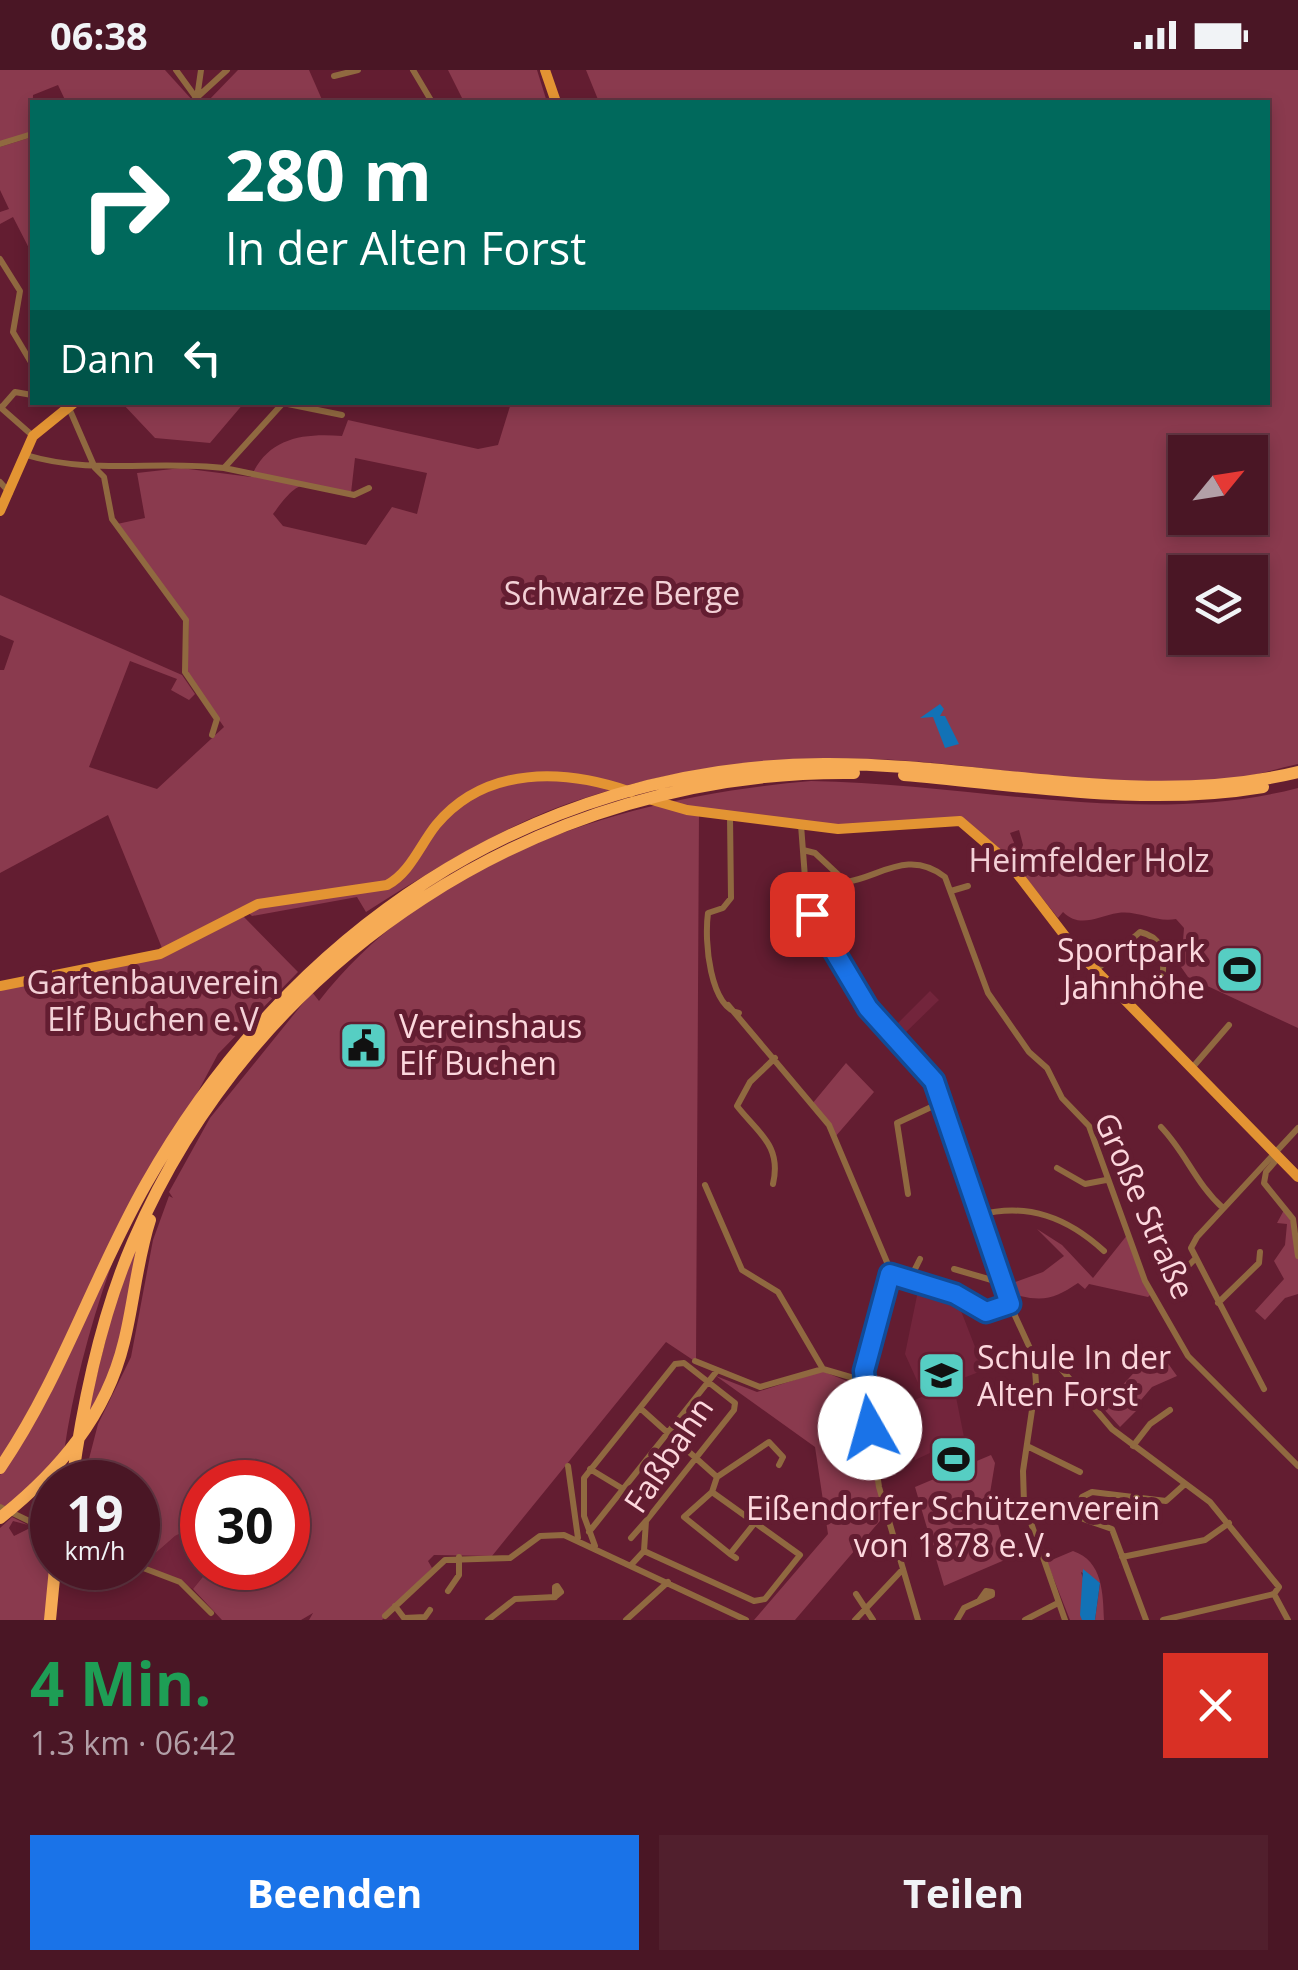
<!DOCTYPE html>
<html lang="de">
<meta charset="utf-8">
<style>
:root{--surface:#4a1625;--page:#511f2d;--text:#f1f3f6;--muted:#b29fa7;--line:#613542;--accent:#1a73e8}
body{margin:0;font-family:"Open Sans",sans-serif;background:var(--page);color:var(--text);height:100vh;display:flex;flex-direction:column;font-size:38px;white-space:nowrap}
*{box-sizing:border-box;margin:0}
p{font-size:32px;color:var(--muted)}
.icon{flex:none;width:55px;height:55px;fill:none;stroke:currentColor;stroke-width:2;stroke-linecap:round;stroke-linejoin:round}
.map{position:relative;height:1550px;overflow:hidden}
.details{display:flex;flex-direction:column;background:var(--surface);flex:1}
.details>*{flex:none}
.banner{position:absolute;left:30px;top:30px;width:1240px;height:305px;border-radius:0px;box-shadow:0 5px 15px #0003,0 0 0 2px var(--line);background:#00695c;color:#fff;overflow:hidden}
.needle{width:65px;rotate:60deg}
.tools{position:absolute;left:1168px;top:365px;display:grid;gap:20px}
.tools a{display:grid;place-items:center;width:100px;height:100px;border-radius:0px;background:var(--surface);box-shadow:0 5px 15px #0003,0 0 0 2px var(--line);font-size:50px}
.speed{position:absolute;left:30px;top:1390px;display:flex;gap:20px;font-size:50px;font-weight:700;text-align:center}
.speed>*{display:grid;place-content:center;width:130px;height:130px;border-radius:50%;background:var(--surface);box-shadow:0 5px 15px #0003,0 0 0 2px var(--line);line-height:1}
.speed small{font-size:25px;font-weight:400}
.speed .limit{border:15px solid #d22;background:#fff;color:#111}
.pin{position:absolute;display:grid;place-items:center;width:85px;height:85px;color:#fff;margin:-42px;border-radius:20px;box-shadow:0 5px 15px #0006}
.me{position:absolute;width:110px;margin:-55px;rotate:353deg;stroke-linejoin:round;filter:drop-shadow(0 0 8px #0008)}
.turn{display:flex;align-items:center;gap:35px;height:210px;padding:0 30px;font-size:45px}
.turn .icon{width:130px;height:130px;stroke-width:2.5}
.turn b{display:block;font-size:70px;line-height:85px}
.then{display:flex;align-items:center;height:95px;padding:0 30px;background:#0003;gap:20px;font-size:38px}
.round{display:grid;place-items:center;flex:none;width:105px;height:105px;border-radius:0px;background:var(--page)}
.overview{display:flex;align-items:center;justify-content:space-between;height:170px;padding:0 30px}
h1{font-size:60px;font-weight:700;line-height:75px;color:#1e9e55}
.button{display:flex;gap:20px;margin-top:auto;padding:20px 30px}
.button a{flex:1;height:115px;border-radius:0px;background:var(--accent);color:#fff;font-size:40px;font-weight:700;line-height:115px;text-align:center}
.button a+a{background:var(--page);color:var(--text)}
.status{display:flex;justify-content:space-between;align-items:center;height:70px;padding:0 50px;background:var(--surface);direction:ltr}
.status svg{height:28px;fill:currentColor}
.map>svg:first-child{display:block}
.built{fill:#73253c}
.green{fill:#8a3a4e;fill-rule:evenodd}
.water{fill:#1272b6}
.lines{fill:none;stroke-linecap:round;stroke-linejoin:round}
.minor{stroke:#906940;stroke-width:6}
.major{stroke:#e39433;stroke-width:10}
.highway{stroke:#f6ab55;stroke-width:12}
.route-casing{stroke:#114b97;stroke-width:25}
.route{stroke:#1a73e8;stroke-width:18}
.labels{text-anchor:middle;stroke-width:10;stroke-linejoin:round;paint-order:stroke}
.park-label{font-size:32px;fill:#f3d0d6;stroke:#631d31}
.poi-label{font-size:32px;fill:#fcd7dd;stroke:#631d31;text-anchor:start}
.street-label{font-size:32px;fill:#fcd7dd;stroke:#631d31}
</style>
<div class="status"><b>06:38</b><svg viewBox="0 0 49 12"><path d="M0 12V9h3v3zM5 12V6h3v6zM10 12V3h3v9zM15 12V0h3v12zM26 1h20v11H26zM47 4h2v5h-2z"/></svg></div>
<div class="map">
<svg width="1298" height="1550" viewBox="0 0 1298 1550">
<rect width="100%" height="100%" fill="#631d31"/>
<path class="built" d="M930,921l9,9 -38,37 -8,-9z
M919,1216l37,12 28,72 -31,12 11,55 -49,23 -10,-56 19,-8 -19,-42z
M202,1453v45h8l-17,21 -50,-25 32,-28z"/>
<path class="green" d="M0,0h165l29,32h-128l-8,-17 -25,10 -1,38 -32,10z
M238,0h71l14,32h-116z
M448,0h89l10,32h-83z
M586,0h712v694c-22,5 -45,12 -67,15 -118,15 -239,-16 -357,-20 -110,-4 -225,12 -328,53 -63,26 -123,64 -180,100l-9,-15 -105,19 -10,-9 -78,46 -56,-138 -108,58v-203h4l10,-29 -14,-6v-40l182,80 13,19 -6,6 -18,-10 6,-11 -47,-18 -41,106 68,22 67,-62 -37,-54 2,-52 -72,-97 28,-6 -8,-45 44,-5 70,9c17,-39 51,-44 91,-41l6,-16 130,29 20,-4 13,-42 757,-1v-300h-669zM1185,382h65v66h-65zM355,388l72,15 -10,41 -25,-7 -26,38 -83,-19 -10,-12c30,-41 31,-30 78,-21zM1185,502h65v66h-65z
M32,67v117l-19,-37 -13,7v-12l9,-3 -9,-19v-43z
M122,333h122l-34,40 -55,-5z
M811,711c157,2 334,47 487,7v240l-110,-51 -7,-10 3,-39 -8,-9c-20,4 -38,-9 -58,-6 -20,3 -38,16 -55,-1l-5,6 -42,-53 7,-20 -4,-15 -9,3 7,17 -4,14 -44,-39 -121,2 -149,-16 -3,551 -30,-20 -174,214 -58,-1 -6,6 4,7 -50,52h-73l4,-7 -12,7h-79l-29,-31 17,-21h78v-86h-86v45l-1,-4 -26,13 -32,28 -5,-2v-80h-55l15,-58 33,-67 22,-117 16,-44 4,2 -4,-6 41,-74 102,-126 7,9c115,-148 313,-205 492,-220z
M243,846l55,56 -80,82 -218,410v-474l148,-30z
M846,993l28,29 -39,45 -23,-33z
M1284,1140l5,2 9,44v38l-13,4 -20,22 -10,-9 29,-32 -10,-18 11,-16 2,-21 -10,-1z
M1037,1159l25,16 31,33 35,-44 23,60 -3,3 -59,-13 -4,5 -7,-6c-21,14 -32,19 -58,13l-8,4 -5,-15 36,-13 21,-16z
M143,1160l-26,130 -32,64 29,-119z
M114,1188c-23,63 -41,131 -50,194l-64,63v-40l29,-44z
M1157,1278l20,28 -25,11 -11,13 1,5 -22,22 -18,-20z
M822,1301l30,12 12,78 8,-1 13,55 -90,105h-41l74,-86 -13,-87 -99,-71 41,16z
M991,1385l4,8 -5,30 17,66 -63,27 -29,-99z
M12,1447l16,8 -15,-4 -4,7 5,8 18,-9 20,9 -6,84h-46v-92z
M1073,1481c30,10 30,43 31,69h-9l5,-37 -19,-11 4,12 -3,36h-12l-23,-58z"/>
<path class="water" d="M940,634l4,5 -4,7h5l14,28 -14,4 -12,-31 -13,1z
M1083,1499l17,14 -5,37h-13l-2,-5z"/>
<g class="lines">
<path class="minor" d="M176,0l21,29
M413,0l19,32
M334,6l24,-6
M197,28l4,-28
M192,32l35,-32
M0,74l32,-10
M0,189l20,32 -7,41 19,32
M0,337l33,29
M1,338l14,-16 17,3
M69,338l26,60 9,9 8,42 74,101 -1,52 32,47 -5,16
M26,385c66,20 130,5 198,13l59,-65 59,12
M224,398l130,27 15,-7
M0,412l10,11
M730,747l1,81 -8,10 -15,5c-4,29 2,94 31,100
M801,755l6,79 61,104 66,73 71,213 29,63 2,26 -13,88 1,32 41,117
M803,780l12,3 31,29c32,-4 62,-34 99,-5l43,116 41,59 18,16 15,30 27,28 56,155 43,75 110,110
M951,821l17,-5
M1096,900l44,-38c22,5 24,20 23,40l-33,32
M728,935l101,120 60,142 -25,114 15,106 39,133
M1192,998l37,-43
M1161,1057c25,26 35,57 62,81
M1278,1088l-12,14 -2,11 29,36 5,37
M1057,1098l28,16 21,-4
M773,1114c9,-39 -15,-51 -36,-78l13,-24 25,-24
M705,1115l37,85 36,22 45,77 41,12
M908,1124l-11,-71 45,-21
M979,1145c49,-13 89,3 125,36
M954,1199l48,14
M890,1204l65,21 31,16 24,-6
M1176,1208l19,-19
M910,1209l10,-20
M1218,1233l41,-40 1,-11
M695,1291l65,26 63,-18
M1035,1291l22,3 55,65 98,73 69,85 -5,7 -111,26
M1264,1319l-73,-141 6,-11 101,-109
M640,1338l77,69
M1027,1376l53,26
M1133,1376l17,-22 20,-14
M568,1396l10,72
M590,1399l33,20
M717,1407l52,-35 14,15 -4,8
M712,1422l-28,25 46,37
M1060,1431l15,15 37,13 34,91
M0,1437l52,25
M1075,1446l7,-19 10,-5 74,9 19,-17
M589,1462l127,-160
M631,1468l15,-17
M595,1476l-11,-30v-38l91,-114 9,-1 51,40 -1,7 -88,111 -2,30 -12,13
M644,1481l110,50 11,-2 35,-44 -88,-63 5,-15
M1122,1487l83,-17 24,-17
M736,1488l-6,-4 24,-30
M138,1496l42,16 31,31
M557,1516l4,6 -6,5v-10z
M448,1521l11,-16v-18
M856,1524l17,26
M1274,1524l14,26
M395,1536l9,12 21,-1 5,-7
M385,1546l60,-56 65,-2 30,-22 24,-1 182,85
M488,1550l27,-21 40,-2
M626,1550l42,-38
M855,1550l48,-51
M957,1550l7,-12 28,-13v-3l-6,-1 -7,10
M1025,1550l33,-17"/>
<path class="major" d="M545,0l11,32
M0,441l33,-75 42,-34
M652,730l35,10 151,19 122,-8 49,42 66,86 223,228
M0,916l160,-32 98,-50 129,-19c23,-12 33,-40 49,-60 50,-60 129,-56 195,-33"/>
<path class="highway" d="M904,705c119,10 241,32 359,12
M0,1398c61,-89 93,-191 146,-284 142,-251 384,-418 678,-420 157,-1 319,46 474,8
M72,1412c11,-81 28,-164 61,-240 123,-287 410,-473 721,-469
M0,1448c59,-47 106,-102 124,-176 10,-40 13,-82 26,-122
M50,1550l5,-52"/>
</g>
<g class="lines">
<defs>
<path id="route" d="M812,844l56,94 66,73 76,223 -24,8 -31,-18 -65,-20 -26,97 6,57"/>
</defs>
<use href="#route" class="route-casing"/>
<use href="#route" class="route"/>
</g>
<defs>
<symbol id="stadium-square" viewBox="-11 -11 22 22"><rect x="-9" y="-9" width="18" height="18" rx="4" fill="#56cec3" stroke="#631d31"/><path d="M0-5a6.5 5 0 1 0 0 10a6.5 5 0 1 0 0-10ZM-3.5-1.8h7v3.6h-7Z" fill="#111"/></symbol>
<symbol id="civic-square" viewBox="-11 -11 22 22"><rect x="-9" y="-9" width="18" height="18" rx="4" fill="#56cec3" stroke="#631d31"/><path d="M-.6-6.5H3V-4.5H.6V-3L4-1V1h2V6H-6V1h2V-1L-.6-3ZM-1.2 2.5V6h2.4V2.5Z" fill="#111"/></symbol>
<symbol id="school-square" viewBox="-11 -11 22 22"><rect x="-9" y="-9" width="18" height="18" rx="4" fill="#56cec3" stroke="#631d31"/><path d="M0-5L7-2L0 1L-7-2ZM-4 1L0 2.5L4 1V4Q0 6-4 4Z" fill="#111"/></symbol>
</defs>
<g fill-rule="evenodd">
<use href="#stadium-square" x="1212" y="872" width="55" height="55"/>
<use href="#civic-square" x="336" y="948" width="55" height="55"/>
<use href="#school-square" x="914" y="1278" width="55" height="55"/>
<use href="#stadium-square" x="926" y="1362" width="55" height="55"/>
</g>
<g class="labels">
<g class="park-label">
<text x="622" y="535">Schwarze Berge</text>
<text x="1089" y="802">Heimfelder Holz</text>
<text x="153" y="924">Gartenbauverein<tspan x="153" dy="37">Elf Buchen e.V</tspan></text>
</g>
<g class="poi-label">
<text x="1205" y="892" text-anchor="end">Sportpark<tspan x="1205" dy="37">Jahnhöhe</tspan></text>
<text x="399" y="968">Vereinshaus<tspan x="399" dy="37">Elf Buchen</tspan></text>
<text x="977" y="1299">Schule In der<tspan x="977" dy="37">Alten Forst</tspan></text>
<text x="953" y="1450" text-anchor="middle">Eißendorfer Schützenverein<tspan x="953" dy="37">von 1878 e.V.</tspan></text>
</g>
<g class="street-label">
<text transform="translate(1144 1136) rotate(66)" y="11">Große Straße</text>
<text transform="translate(669 1385) rotate(-56)" y="11">Faßbahn</text>
</g>
</g>
</svg>
<div class="tools">
<a><svg class="needle" viewBox="-14 -14 28 28"><path d="M0-13l5 13h-10z" fill="#e53935"/><path d="M0 13l5-13h-10z" fill="#b29fa7"/></svg></a>
<a><svg class="icon" aria-label="layers" viewBox="0 0 24 24"><path d="M12 4l9 5-9 5-9-5zM3 14l9 5 9-5"/></svg></a>
</div>
<div class="speed"><div>19<small>km/h</small></div><div class="limit">30</div></div>
<div class="pin" style="left:812px;top:844px;background:#d93025"><svg class="icon" aria-label="arrive" viewBox="0 0 24 24"><path d="M6 21V4h12l-3 4 3 4H6"/></svg></div>
<svg class="me" style="left:870px;top:1358px" viewBox="-20 -20 40 40"><circle r="19" fill="#fff"/><path d="M0-13L10 11 0 6-10 11z" fill="#1a73e8"/></svg>
<div class="banner">
<div class="turn"><svg class="icon" aria-label="right" viewBox="0 0 24 24"><path d="M7 20v-9h11M14 6l5 5-5 5"/></svg><div><b>280 m</b>In der Alten Forst</div></div>
<div class="then">Dann<svg class="icon" aria-label="left" viewBox="0 0 24 24"><path d="M17 20v-9H6M10 6l-5 5 5 5"/></svg></div>
</div>
</div>
<section class="details">
<div class="overview"><div><h1>4 Min.</h1><p>1.3 km · 06:42</p></div><a class="round" style="background:#d93025;color:#fff"><svg class="icon" aria-label="close" viewBox="0 0 24 24"><path d="M6 6l12 12M18 6L6 18"/></svg></a></div>
<div class="button"><a>Beenden</a><a>Teilen</a></div>
</section>
